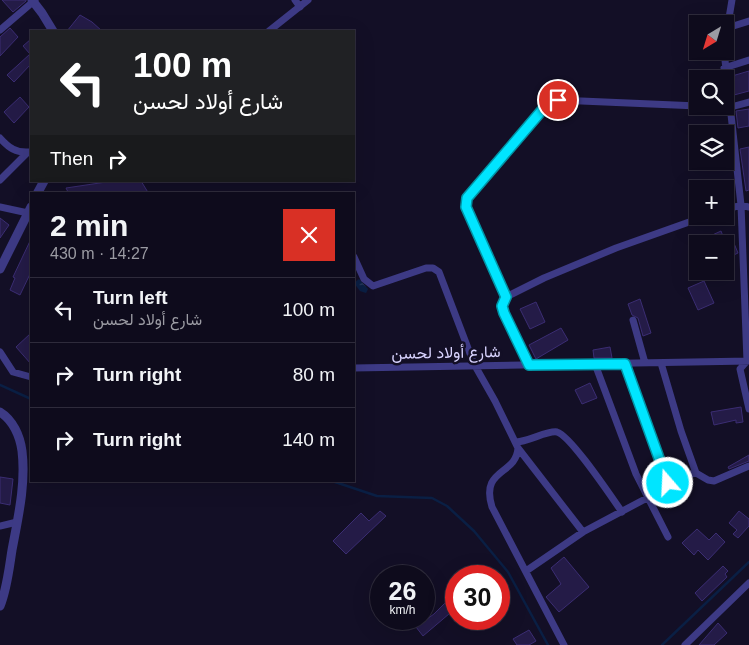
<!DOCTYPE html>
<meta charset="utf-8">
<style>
:root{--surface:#0e0b1c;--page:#1c1929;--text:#f1f3f6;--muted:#9b9ba3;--line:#2e2b3b}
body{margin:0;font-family:Helvetica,Vazirmatn,sans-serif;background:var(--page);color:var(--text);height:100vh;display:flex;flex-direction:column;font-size:19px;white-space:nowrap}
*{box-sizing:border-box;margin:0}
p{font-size:16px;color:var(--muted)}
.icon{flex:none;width:28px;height:28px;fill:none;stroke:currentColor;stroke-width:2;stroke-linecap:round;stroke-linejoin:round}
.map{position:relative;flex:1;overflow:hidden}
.drawer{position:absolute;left:30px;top:192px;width:325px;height:290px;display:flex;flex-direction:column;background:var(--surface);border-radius:0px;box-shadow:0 5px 20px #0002,0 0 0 1px var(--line)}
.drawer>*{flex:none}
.banner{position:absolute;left:30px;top:30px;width:325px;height:152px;border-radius:0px;box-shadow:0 5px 20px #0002,0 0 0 1px var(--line);background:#202124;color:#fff;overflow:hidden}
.needle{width:32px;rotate:218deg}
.buttons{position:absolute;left:689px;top:15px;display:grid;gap:10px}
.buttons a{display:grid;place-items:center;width:45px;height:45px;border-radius:0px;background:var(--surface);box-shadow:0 5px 20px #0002,0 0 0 1px var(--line);font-size:25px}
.speed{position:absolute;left:370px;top:565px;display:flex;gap:10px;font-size:25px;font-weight:700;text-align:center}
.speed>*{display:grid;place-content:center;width:65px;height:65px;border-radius:50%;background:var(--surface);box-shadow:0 5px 20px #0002,0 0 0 1px var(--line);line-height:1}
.speed small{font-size:12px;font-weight:400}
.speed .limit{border:8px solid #d22;background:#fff;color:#111}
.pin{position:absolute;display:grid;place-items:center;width:42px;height:42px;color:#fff;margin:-21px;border:2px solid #fff;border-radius:50%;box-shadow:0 1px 5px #0007}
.me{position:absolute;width:55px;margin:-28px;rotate:341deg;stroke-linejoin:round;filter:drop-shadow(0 0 4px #0008)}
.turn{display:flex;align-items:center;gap:18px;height:105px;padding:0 20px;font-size:22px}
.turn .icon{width:65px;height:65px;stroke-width:2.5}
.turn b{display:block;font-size:35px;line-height:42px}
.then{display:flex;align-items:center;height:48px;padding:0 20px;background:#0003;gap:10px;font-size:19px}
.round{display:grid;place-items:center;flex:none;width:52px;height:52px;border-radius:0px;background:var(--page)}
.summary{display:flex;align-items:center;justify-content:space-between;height:85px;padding:0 20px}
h1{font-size:30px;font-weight:700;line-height:38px}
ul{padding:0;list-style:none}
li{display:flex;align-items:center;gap:15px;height:65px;padding:0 20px;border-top:1px solid var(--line)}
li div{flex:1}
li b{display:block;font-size:19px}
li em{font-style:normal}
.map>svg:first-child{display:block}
.water{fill:url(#water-ripples)}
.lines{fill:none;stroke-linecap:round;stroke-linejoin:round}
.stream{stroke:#0a1f44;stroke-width:2.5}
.building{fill:#241b47;stroke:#3b2d73}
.minor{stroke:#3d3a85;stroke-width:7}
.tertiary{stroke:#3d3a85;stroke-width:9}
.route-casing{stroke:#0095a6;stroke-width:12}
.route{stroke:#00e5ff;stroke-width:9}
.labels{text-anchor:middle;stroke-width:5;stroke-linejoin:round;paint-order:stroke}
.street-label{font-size:16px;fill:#d9d4ff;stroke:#130f26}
</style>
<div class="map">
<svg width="749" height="645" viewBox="0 0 749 645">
<defs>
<pattern id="water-ripples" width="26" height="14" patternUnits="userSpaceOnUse" patternTransform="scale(1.25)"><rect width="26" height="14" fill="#0a1f44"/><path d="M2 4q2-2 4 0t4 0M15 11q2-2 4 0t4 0" fill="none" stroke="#2d3f60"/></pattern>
</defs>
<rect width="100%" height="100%" fill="#130f26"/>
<path class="water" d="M359,279l9,10 -2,4 -6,-2 -6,-8z"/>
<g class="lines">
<path class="stream" d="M0,385l31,14
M332,481l45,15 55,2 15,8 27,25 34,41 40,73
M662,645l87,-83"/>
</g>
<path class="building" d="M2,0h24v1l-13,11z
M80,15l12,7 10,9h-35z
M10,28l8,9 -18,19v-19z
M31,39v25l-17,18 -7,-7 23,-21 -7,-8z
M749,71v20l-15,4 -2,-19z
M20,97l9,10 -15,16 -10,-11z
M749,109v17l-11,2 -2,-17z
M749,147v43l-3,1 -6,-42z
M113,181h28l8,13h-80l-3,-6z
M0,218l9,7 -9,13z
M721,231l5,13h-33z
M31,239v33l-11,23 -10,-5 5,-12 -2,-1z
M733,241l5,12 -13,6v-15z
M704,281l10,22 -16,7 -10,-22z
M640,299l11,34 -8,3 -5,-18 -6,-3 -4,-11z
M536,302l9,20 -15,7 -10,-20z
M561,328l7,12 -32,19 -7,-14z
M31,333v31l-15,-17z
M610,347l2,11h-18l-1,-8z
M590,383l7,15 -15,6 -7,-14z
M741,407l2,15 -7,1v-3l-22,5 -3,-13z
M749,455v6l-20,8 -1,-2z
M0,477l13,2 -3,26 -10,-2z
M380,511l6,5 -40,38 -13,-13 28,-28 8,8z
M739,511l10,8v7l-11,12 -5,-4 4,-4 -8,-7z
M697,529l12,11 7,-7 9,9 -17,18 -10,-10 -4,5 -12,-12z
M564,557l25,30 -30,25 -13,-15 15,-13 -10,-16z
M723,566l5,5 -3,3 2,3 -25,24 -7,-8z
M456,592v16l-33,28 -7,-9 18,-13z
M718,623l9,10 -13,12h-15z
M529,630l7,11 -7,4h-12l-4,-6z"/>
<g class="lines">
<path class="minor" d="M295,0l5,7
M727,28l22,-7
M0,30l35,-30
M269,31l39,-31
M725,42l7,-42
M724,51l17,154 6,156 -7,8 9,40
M724,68l25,-8
M713,106l18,1 18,-5
M0,138c9,10 16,15 29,14
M0,180l27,-27
M0,207l28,6
M725,210l16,-5 8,2
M354,257l10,22 9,7 53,-18h7l6,4 35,92 21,37 23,47c-2,28 -38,20 -26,59l72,138
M506,297l-40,-90 1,-9 82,-96 9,-2 140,6
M633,320l12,43
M0,352l13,20 18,5
M661,363l20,68 15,42
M595,364l41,110 32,63
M529,365l-24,-52 -2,-7 3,-9 38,-19 72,-30 90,-32
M354,368l395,-7
M516,442c12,0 32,-12 41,-10 14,4 55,66 65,80
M518,448l65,84
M668,479l28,-6 12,7 6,1 35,-15
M0,526l17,-4
M526,571l57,-39 81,-43 4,-6 -43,-119
M685,645l64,-62"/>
<path class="tertiary" d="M32,0l10,13 11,18
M37,194l7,-13
M0,269l31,-62
M0,412c13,8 20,24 22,39 4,33 -4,67 -10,99 -3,19 -5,39 -12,56"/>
</g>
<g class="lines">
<defs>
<path id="route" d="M558,100l-9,2 -82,96 -1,9 40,90 -4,9 2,7 25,52 96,-1 43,119"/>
</defs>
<use href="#route" class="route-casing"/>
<use href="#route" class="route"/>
</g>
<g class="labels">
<g class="street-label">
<text transform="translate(446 352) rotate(-1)" y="6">شارع أولاد لحسن</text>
</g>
</g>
</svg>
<div class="buttons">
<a><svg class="needle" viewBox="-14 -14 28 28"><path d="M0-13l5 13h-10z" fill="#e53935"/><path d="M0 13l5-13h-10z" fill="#9b9ba3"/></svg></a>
<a><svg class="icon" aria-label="search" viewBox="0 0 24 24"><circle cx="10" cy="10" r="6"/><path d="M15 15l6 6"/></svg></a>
<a><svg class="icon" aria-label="layers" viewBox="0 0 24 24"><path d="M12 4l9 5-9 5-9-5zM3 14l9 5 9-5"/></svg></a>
<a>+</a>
<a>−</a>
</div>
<div class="speed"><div>26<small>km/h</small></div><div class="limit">30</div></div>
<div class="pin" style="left:558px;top:100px;background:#d93025"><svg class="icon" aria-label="arrive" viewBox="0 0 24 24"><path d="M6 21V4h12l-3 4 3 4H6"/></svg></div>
<svg class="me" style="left:668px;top:483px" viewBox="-20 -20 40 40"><circle r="17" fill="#00e5ff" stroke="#fff" stroke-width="3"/><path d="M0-11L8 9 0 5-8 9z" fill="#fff"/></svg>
<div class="banner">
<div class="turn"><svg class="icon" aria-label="left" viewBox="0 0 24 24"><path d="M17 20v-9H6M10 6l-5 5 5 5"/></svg><div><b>100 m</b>شارع أولاد لحسن</div></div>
<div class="then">Then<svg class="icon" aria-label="right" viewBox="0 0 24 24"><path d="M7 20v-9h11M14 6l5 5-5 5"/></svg></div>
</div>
<section class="drawer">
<div class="summary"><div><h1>2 min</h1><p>430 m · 14:27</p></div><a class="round" style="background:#d93025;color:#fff"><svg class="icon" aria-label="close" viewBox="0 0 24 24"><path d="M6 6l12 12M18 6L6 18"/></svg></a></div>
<ul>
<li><svg class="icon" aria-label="left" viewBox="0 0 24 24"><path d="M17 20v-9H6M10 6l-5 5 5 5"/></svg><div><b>Turn left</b><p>شارع أولاد لحسن</p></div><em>100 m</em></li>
<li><svg class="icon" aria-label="right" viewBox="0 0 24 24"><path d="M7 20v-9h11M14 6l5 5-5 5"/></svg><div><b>Turn right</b></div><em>80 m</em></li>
<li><svg class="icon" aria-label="right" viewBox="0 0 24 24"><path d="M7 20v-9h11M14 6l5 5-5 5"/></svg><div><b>Turn right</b></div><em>140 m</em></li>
</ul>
</section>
</div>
